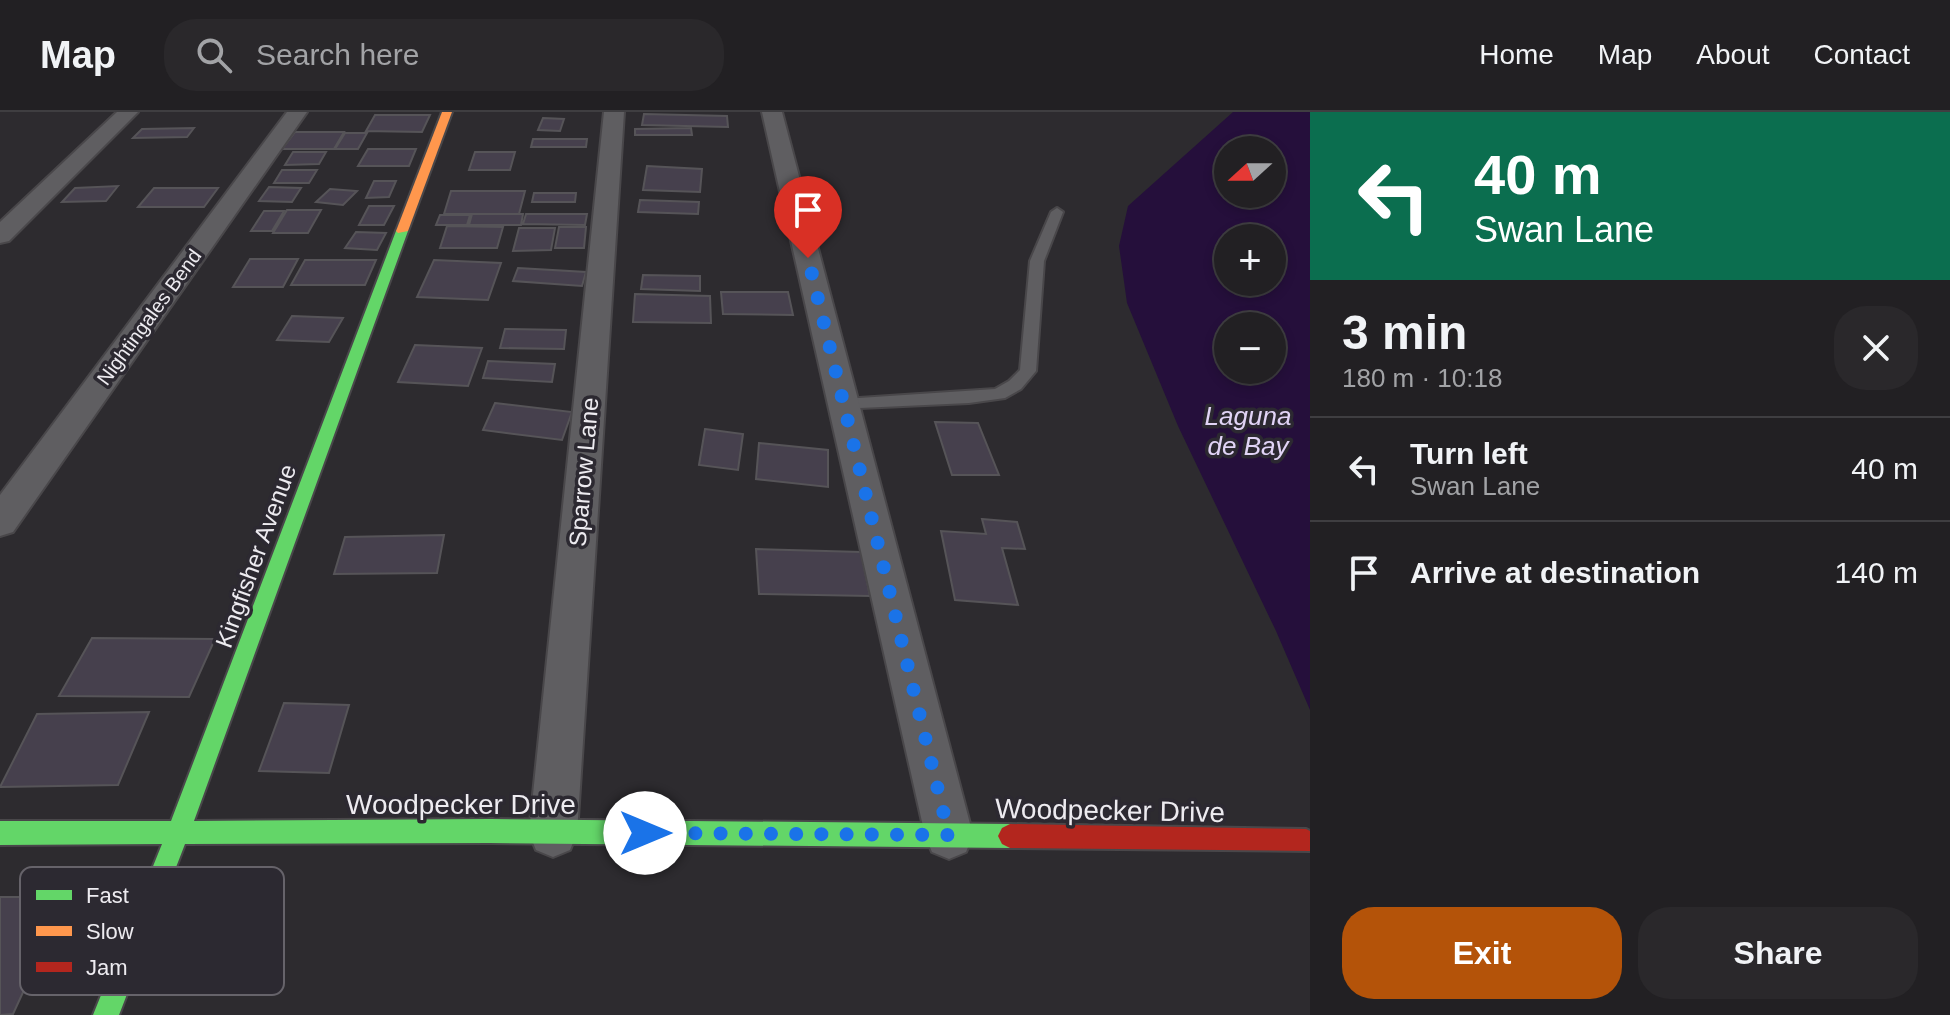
<!DOCTYPE html>
<meta charset="utf-8">
<style>
:root{--surface:#222023;--page:#2a282b;--text:#f1f3f6;--muted:#a2a3a6;--line:#3f3e41;--accent:#b45309}
body{margin:0;font-family:Arial,sans-serif;background:var(--page);color:var(--text);height:100vh;display:flex;flex-direction:column;font-size:30px;white-space:nowrap}
*{box-sizing:border-box;margin:0}
p{font-size:26px;color:var(--muted)}
.icon{flex:none;width:44px;height:44px;fill:none;stroke:currentColor;stroke-width:2;stroke-linecap:round;stroke-linejoin:round}
.map{position:relative;flex:1;overflow:hidden}
.sheet{display:flex;flex-direction:column;background:var(--surface);width:640px}
.sheet>*{flex:none}
.banner{background:#0b6e4f;color:#fff;overflow:hidden}
.needle{width:52px;rotate:249deg}
.buttons{position:absolute;left:1214px;top:24px;display:grid;gap:16px}
.buttons a{display:grid;place-items:center;width:72px;height:72px;border-radius:50%;background:var(--surface);box-shadow:0 4px 12px #0003,0 0 0 2px var(--line);font-size:40px}
.pin{position:absolute;display:grid;place-items:center;width:68px;height:68px;color:#fff;margin:-82px -34px;border-radius:50% 50% 50% 0;rotate:-45deg;box-shadow:0 0 8px #0007}
.pin .icon{rotate:45deg}
.me{position:absolute;width:88px;margin:-44px;rotate:90deg;stroke-linejoin:round;filter:drop-shadow(0 0 6px #0008)}
.turn{display:flex;align-items:center;gap:28px;height:168px;padding:0 32px;font-size:36px}
.turn .icon{width:104px;height:104px;stroke-width:2.5}
.turn b{display:block;font-size:56px;line-height:68px}
.round{display:grid;place-items:center;flex:none;width:84px;height:84px;border-radius:32px;background:var(--page)}
.overview{display:flex;align-items:center;justify-content:space-between;height:136px;padding:0 32px}
h1{font-size:48px;font-weight:600;line-height:60px}
.button{display:flex;gap:16px;margin-top:auto;padding:16px 32px}
.button a{flex:1;height:92px;border-radius:32px;background:var(--accent);color:#fff;font-size:32px;font-weight:600;line-height:92px;text-align:center}
.button a+a{background:var(--page);color:var(--text)}
ul{padding:0;list-style:none}
li{display:flex;align-items:center;gap:24px;height:104px;padding:0 32px;border-top:2px solid var(--line)}
li div{flex:1}
li b{display:block;font-size:30px}
li em{font-style:normal}
header{display:flex;align-items:center;gap:48px;box-sizing:border-box;height:112px;padding:0 40px;background:var(--surface);border-bottom:2px solid var(--line)}
header strong{font-size:38px}
nav{display:flex;gap:44px;margin-inline-start:auto;font-size:28px}
.search{width:560px;height:72px;background:var(--page);display:flex;align-items:center;gap:20px;box-sizing:border-box;padding:0 28px;border-radius:32px;color:var(--muted);font-size:30px}
main{display:flex;flex:1;min-height:0}
.map>svg:first-child{display:block}
.water{fill:#250f3b;fill-rule:evenodd}
.building{fill:#46404d;stroke:#565458;stroke-width:2}
.lines{fill:none;stroke-linecap:round;stroke-linejoin:round}
.lane-casing{stroke:#49474a;stroke-width:4}
.street-casing{stroke:#49474a;stroke-width:4}
.fast-casing{stroke:#49474a;stroke-width:4}
.slow-casing{stroke:#49474a;stroke-width:4}
.jam-casing{stroke:#49474a;stroke-width:4}
.lane{fill:#5f5e61;fill-rule:evenodd}
.street{fill:#5f5e61;fill-rule:evenodd}
.fast{fill:#63d668;fill-rule:evenodd}
.slow{fill:#ff974d;fill-rule:evenodd}
.jam{fill:#b3261e;fill-rule:evenodd}
.route{stroke:#1a73e8;stroke-width:14;stroke-dasharray:0 25.2}
.labels{text-anchor:middle;stroke-width:7;stroke-linejoin:round;paint-order:stroke}
.far-street-label{font-size:20px;fill:#edebf0;stroke:#2c2931}
.street-label{font-size:24px;fill:#edebf0;stroke:#2c2931}
.water-label{font-size:26px;font-style:italic;fill:#e1d4f6;stroke:#2c2931}
.near-street-label{font-size:28px;fill:#edebf0;stroke:#2c2931}
.key{fill:#2c2931;stroke:#66636a;stroke-width:2}
.key-label{font-size:22px;fill:#edebf0}
</style>
<header>
<strong>Map</strong>
<div class="search"><svg class="icon" aria-label="search" viewBox="0 0 24 24"><circle cx="10" cy="10" r="6"/><path d="M15 15l6 6"/></svg>Search here</div>
<nav><a>Home</a><a>Map</a><a>About</a><a>Contact</a></nav>
</header>
<main>
<div class="map">
<svg width="1310" height="903" viewBox="0 0 1310 903">
<rect width="100%" height="100%" fill="#2d2b2f"/>
<path class="water" d="M1233,0h77v598l-34,-79 -98,-205 -51,-123 -8,-57 9,-40zM1228,38h44v44h-44zM1228,126h44v44h-44zM1228,214h44v44h-44z"/>
<path class="building" d="M644,2l83,2 1,11 -86,-2z
M375,3h55l-8,17 -56,-1z
M543,6l21,1 -4,12 -22,-1z
M194,16l-7,9 -54,1 9,-9z
M691,16l1,7h-57v-6z
M295,20h49l-10,17h-52z
M345,21h22l-9,16h-23z
M533,27h54l-1,8h-55z
M368,37h48l-7,17h-51z
M293,40h33l-7,12 -34,1z
M475,40h40l-5,18h-41z
M647,54l55,3 -2,23 -57,-2z
M282,58h35l-8,13h-35z
M374,69h22l-7,16 -23,1z
M118,74l-12,15 -44,1 13,-14z
M269,75l32,1 -9,14 -33,-1z
M154,76h64l-14,19h-66z
M330,77l27,2 -14,14 -27,-3z
M451,79h74l-6,23h-75z
M534,81h42l-1,9h-43z
M640,88l59,2 -1,12 -60,-2z
M369,94h25l-10,19h-25z
M287,98h34l-13,23h-35z
M264,99h20l-12,20h-21z
M472,102h51l-2,11h-52z
M526,102h61l-2,11 -62,-1z
M440,103h30l-3,10h-31z
M447,114l56,1 -6,21h-57z
M559,115h27l-2,21h-29z
M519,116h36l-4,22 -38,1z
M356,120l30,1 -9,17 -32,-2z
M250,147h48l-15,28h-50z
M305,148h71l-11,25h-74z
M434,148l67,3 -13,37 -71,-3z
M518,156l68,4 -4,14 -69,-5z
M643,163l57,1v15l-59,-2z
M721,180h67l5,23 -70,-1z
M635,182l75,2 1,27 -78,-1z
M292,204l51,2 -14,24 -52,-2z
M505,217l61,1 -2,19 -64,-1z
M415,233l67,3 -14,38 -70,-4z
M488,249l67,3 -3,18 -69,-4z
M495,291l77,9 -10,28 -79,-10z
M935,310l43,1 21,52h-47z
M705,317l38,5 -5,36 -39,-5z
M759,331l69,7v37l-72,-8z
M982,407l35,3 8,27 -23,-1 16,57 -63,-5 -14,-69 45,3z
M444,423l-7,38 -103,1 11,-37z
M756,437l105,3 9,44 -111,-2z
M92,526l123,1 -26,58 -130,-1z
M284,591l65,2 -20,68 -70,-2z
M149,600l-31,73 -118,2 37,-73z
M0,785h67l-54,117 -13,1z"/>
<g class="lines">
<defs>
<path id="lane" d="M1057,96l6,4 -19,49 -8,110 -15,18 -16,9 -36,5 -131,6 -2,-4 8,-6 151,-10 14,-8 11,-11 10,-109 21,-49z"/>
<path id="street" d="M117,0h21l-129,129 -9,2v-21z
M287,0h20l-294,420 -13,4v-41z
M604,0h20l-47,721 -7,17 -17,7 -17,-7 -7,-17z
M762,0h20l191,723 -7,17 -17,7 -17,-7 -7,-17z"/>
<path id="fast" d="M402,116l6,3 -214,590 296,-2 520,5 8,4 4,8 -4,8 -8,4 -520,-5 -305,1 -66,171h-26l69,-171 -162,1v-24h171l225,-590z"/>
<path id="slow" d="M442,0h10l-44,119 -10,2 -2,-2z"/>
<path id="jam" d="M1010,712l296,5 4,2v20l-300,-3 -8,-4 -4,-8 4,-8z"/>
</defs>
<use href="#lane" class="lane-casing"/>
<use href="#street" class="street-casing"/>
<use href="#fast" class="fast-casing"/>
<use href="#slow" class="slow-casing"/>
<use href="#jam" class="jam-casing"/>
<use href="#lane" class="lane"/>
<use href="#street" class="street"/>
<use href="#fast" class="fast"/>
<use href="#slow" class="slow"/>
<use href="#jam" class="jam"/>
</g>
<g class="lines">
<path class="route" d="M645,721l304,2 -141,-577"/>
</g>
<g class="labels">
<g class="far-street-label">
<text transform="translate(149 205) rotate(-54)" y="7">Nightingales Bend</text>
</g>
<g class="street-label">
<text transform="translate(584 360) rotate(-85)" y="8">Sparrow Lane</text>
<text transform="translate(256 444) rotate(-70)" y="8">Kingfisher Avenue</text>
</g>
<g class="water-label">
<text x="1248" y="313">Laguna<tspan x="1248" dy="30">de Bay</tspan></text>
</g>
<g class="near-street-label">
<text x="461" y="702">Woodpecker Drive</text>
<text transform="translate(1110 698) rotate(1)" y="10">Woodpecker Drive</text>
</g>
</g>
<rect x="20" y="755" width="264" height="128" rx="12" class="key"/>
<rect x="36" y="778" width="36" height="10" fill="#63d668"/>
<rect x="36" y="814" width="36" height="10" fill="#ff974d"/>
<rect x="36" y="850" width="36" height="10" fill="#b3261e"/>
<g class="key-label">
<text x="86" y="791">Fast</text>
<text x="86" y="827">Slow</text>
<text x="86" y="863">Jam</text>
</g>
</svg>
<div class="buttons">
<a><svg class="needle" viewBox="-14 -14 28 28"><path d="M0-13l5 13h-10z" fill="#e53935"/><path d="M0 13l5-13h-10z" fill="#a2a3a6"/></svg></a>
<a>+</a>
<a>−</a>
</div>
<div class="pin" style="left:808px;top:146px;background:#d93025"><svg class="icon" aria-label="arrive" viewBox="0 0 24 24"><path d="M6 21V4h12l-3 4 3 4H6"/></svg></div>
<svg class="me" style="left:645px;top:721px" viewBox="-20 -20 40 40"><circle r="19" fill="#fff"/><path d="M0-13L10 11 0 6-10 11z" fill="#1a73e8"/></svg>
</div>
<section class="sheet">
<div class="banner">
<div class="turn"><svg class="icon" aria-label="left" viewBox="0 0 24 24"><path d="M17 20v-9H6M10 6l-5 5 5 5"/></svg><div><b>40 m</b>Swan Lane</div></div>
</div>
<div class="overview"><div><h1>3 min</h1><p>180 m · 10:18</p></div><a class="round"><svg class="icon" aria-label="close" viewBox="0 0 24 24"><path d="M6 6l12 12M18 6L6 18"/></svg></a></div>
<ul>
<li><svg class="icon" aria-label="left" viewBox="0 0 24 24"><path d="M17 20v-9H6M10 6l-5 5 5 5"/></svg><div><b>Turn left</b><p>Swan Lane</p></div><em>40 m</em></li>
<li><svg class="icon" aria-label="arrive" viewBox="0 0 24 24"><path d="M6 21V4h12l-3 4 3 4H6"/></svg><div><b>Arrive at destination</b></div><em>140 m</em></li>
</ul>
<div class="button"><a>Exit</a><a>Share</a></div>
</section>
</main>
